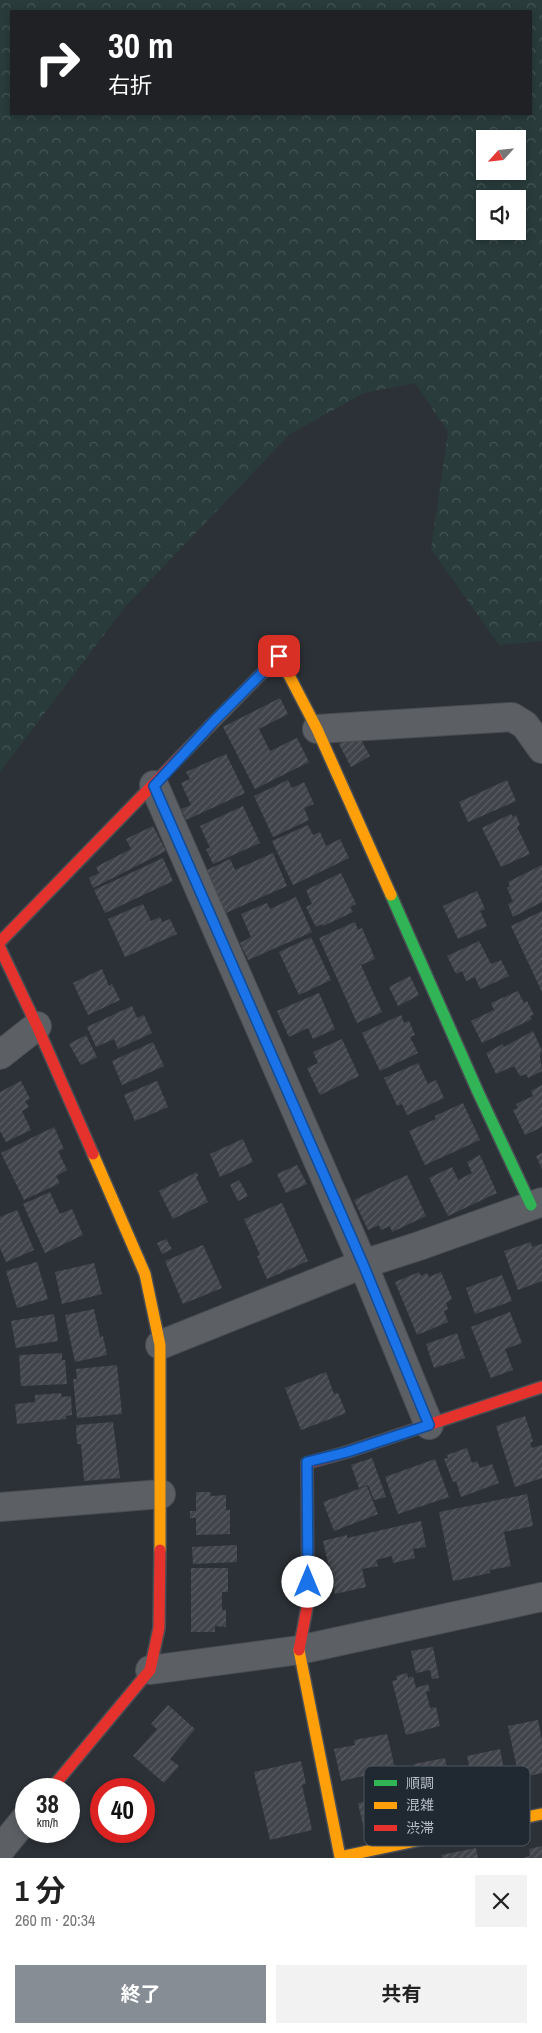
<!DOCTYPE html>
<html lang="ja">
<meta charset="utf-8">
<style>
:root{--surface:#fff;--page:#f2f2f2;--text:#222;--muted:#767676;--accent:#868d95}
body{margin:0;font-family:"Archivo Narrow","Noto Sans JP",sans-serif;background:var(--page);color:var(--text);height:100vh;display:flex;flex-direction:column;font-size:19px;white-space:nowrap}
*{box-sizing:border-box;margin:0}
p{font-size:16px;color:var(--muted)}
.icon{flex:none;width:28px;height:28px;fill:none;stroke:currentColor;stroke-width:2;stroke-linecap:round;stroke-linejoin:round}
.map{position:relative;height:1858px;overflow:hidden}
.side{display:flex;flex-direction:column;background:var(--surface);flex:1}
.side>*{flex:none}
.top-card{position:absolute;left:10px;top:10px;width:522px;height:105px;border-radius:0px;box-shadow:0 2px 8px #0003;background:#202124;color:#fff;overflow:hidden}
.needle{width:32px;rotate:243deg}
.buttons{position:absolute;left:476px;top:130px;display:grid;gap:10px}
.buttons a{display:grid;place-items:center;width:50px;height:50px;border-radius:0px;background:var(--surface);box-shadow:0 2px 8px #0003;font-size:25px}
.speed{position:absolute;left:15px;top:1778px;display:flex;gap:10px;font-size:25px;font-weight:700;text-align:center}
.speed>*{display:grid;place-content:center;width:65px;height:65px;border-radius:50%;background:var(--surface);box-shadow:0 2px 8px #0003;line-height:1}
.speed small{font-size:12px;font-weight:400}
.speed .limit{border:8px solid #d22;background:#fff;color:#111}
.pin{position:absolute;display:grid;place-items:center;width:42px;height:42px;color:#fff;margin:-21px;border-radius:10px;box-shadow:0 2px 8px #0006}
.me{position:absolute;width:55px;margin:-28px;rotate:0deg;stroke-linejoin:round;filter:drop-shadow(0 0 4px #0008)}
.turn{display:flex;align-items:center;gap:18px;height:105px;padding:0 15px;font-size:22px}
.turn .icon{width:65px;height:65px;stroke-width:2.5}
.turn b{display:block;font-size:35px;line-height:42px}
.round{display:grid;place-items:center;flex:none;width:52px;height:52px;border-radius:0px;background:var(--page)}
.summary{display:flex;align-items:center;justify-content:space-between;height:85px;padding:0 15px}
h1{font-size:30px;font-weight:700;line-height:38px}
.button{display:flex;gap:10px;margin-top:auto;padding:10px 15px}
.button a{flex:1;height:58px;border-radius:0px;background:var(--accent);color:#fff;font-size:20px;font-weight:700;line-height:58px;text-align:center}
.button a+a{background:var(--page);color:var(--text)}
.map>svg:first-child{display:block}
.forest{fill:url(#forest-crowns);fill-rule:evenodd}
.building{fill:url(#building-hatch)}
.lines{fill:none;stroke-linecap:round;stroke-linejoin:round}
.street-casing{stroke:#4a4e54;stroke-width:30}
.fast-casing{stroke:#4a4e54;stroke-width:14}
.slow-casing{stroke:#4a4e54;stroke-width:14}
.jam-casing{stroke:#4a4e54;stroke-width:14}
.street{stroke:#5c6065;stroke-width:28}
.fast{stroke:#30b455;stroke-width:11}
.slow{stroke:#ff9f0a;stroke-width:11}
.jam{stroke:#e5322d;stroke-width:11}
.route-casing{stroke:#114b97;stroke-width:12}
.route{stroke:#1a73e8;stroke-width:9}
.key{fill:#202831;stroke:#4d555e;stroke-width:1}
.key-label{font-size:14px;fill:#b7bec7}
</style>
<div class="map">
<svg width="542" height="1858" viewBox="0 0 542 1858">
<defs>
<pattern id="forest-crowns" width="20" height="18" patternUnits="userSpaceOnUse" patternTransform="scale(1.25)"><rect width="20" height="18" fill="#293b3b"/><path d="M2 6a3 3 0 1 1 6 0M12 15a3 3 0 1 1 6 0" fill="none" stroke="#465656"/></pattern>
<pattern id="building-hatch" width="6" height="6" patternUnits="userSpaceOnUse" patternTransform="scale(1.25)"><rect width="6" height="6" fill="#41454b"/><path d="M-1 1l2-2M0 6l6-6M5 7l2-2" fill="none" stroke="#5a5e63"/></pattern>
</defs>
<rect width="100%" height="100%" fill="#2c3137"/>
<path class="forest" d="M0,0h542v641l-43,4 -68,-96 17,-117 -33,-49 -51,10 -74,41 -165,173 -125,165zM11,11h520v103h-520zM485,139h33v32h-33zM485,199h33v32h-33z"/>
<path class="building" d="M280,698l8,16 -29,15 11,22 27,-13 12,24 -54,27 -32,-62z
M358,734l12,22 -19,11 -12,-23z
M226,754l19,39 -59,27 -5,-11 10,-4 -10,-22 9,-4 -4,-7z
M288,780l4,8 12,-6 10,22 -10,4 5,12 -36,17 -19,-41z
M507,780l9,21 -48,21 -9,-20z
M243,806l17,37 -47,21 -7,-15 4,-1 -10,-22z
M511,814l2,3 3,-2 4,10 -3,2 13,27 -29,13 -19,-39z
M308,825l5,10 7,-3 6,14 14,-7 9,19 -56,27 -21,-44z
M153,826l13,25 -73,37 -4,-10 10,-5 -3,-6 35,-18 -5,-10z
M273,853l14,33 -61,27 -19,-43 23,-11 5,11z
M163,858l10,23 -68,32 -11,-23z
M542,865v37l-29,15 -5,-13 5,-2 -6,-14 3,-2 -2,-4z
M341,873l15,31 -6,3 3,5 -30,14 -1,-2 -6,3 -10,-20 6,-3 -6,-14z
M477,891l8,18 -5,2 7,15 -29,13 -15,-33z
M296,897l16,35 -64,28 -8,-17 11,-6 -10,-23 26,-11 3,6z
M143,904l8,17 9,-4 2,5 8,-3 7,15 -52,23 -17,-38z
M542,911v81l-31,-66z
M355,922l3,8 4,-2 13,31 -14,6 21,47 -25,11 -38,-85z
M311,937l20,43 -32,15 -20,-43z
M479,941l12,23 10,-4 8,16 -29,13 -5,-12 -9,4 -4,-10 -6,3 -9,-18z
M102,969l7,17 3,-2 8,16 -32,15 -15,-32z
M410,976l9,19 -21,11 -9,-19z
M518,991l6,12 3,-2 7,14 -4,1 2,3 -50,24 -11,-22 23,-11 -3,-7z
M319,993l16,36 -22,10 -5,-11 -19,9 -12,-26z
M132,1006l5,12 7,-3 8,18 -34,16 -4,-10 -18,8 -9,-20z
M401,1015l3,8 5,-2 6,14 -5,2 8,16 -38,18 -18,-38z
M533,1031l9,20 -2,5 2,15 -14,7 -2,-4 -6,2 -6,-10 -18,8 -10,-21 17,-9 1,3z
M86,1035l11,22 -16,8 -12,-21z
M342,1039l17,37 -39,19 -13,-27 11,-5 -5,-11z
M153,1042l11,24 -42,19 -10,-24z
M418,1063l10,21 8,-4 8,18 -37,17 -5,-11 -5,2 -13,-28z
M21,1081l9,18 -5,2 4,6 -7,4 9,19 -25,12 -6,-11v-39z
M157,1081l11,26 -33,14 -11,-26z
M542,1085v42l-17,8 -12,-25 5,-2 -2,-4 17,-8 -2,-5z
M463,1103l17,37 -55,25 -16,-34 27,-12 -1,-3z
M54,1127l10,22 -6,2 9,19 -11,6 4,7 -36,17 -23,-47z
M243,1139l10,23 -33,15 -10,-23z
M542,1153v16l-6,-13z
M480,1155l17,38 -49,23 -19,-38 23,-11 6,13 14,-7 -5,-11z
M297,1165l10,19 -21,9 -9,-19z
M197,1172l1,4 -2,1 12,25 -35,17 -14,-28z
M407,1175l19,41 -34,16 -2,-6 -9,4 -2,-5 -11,5 -14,-30z
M239,1180l9,16 -10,5 -8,-16z
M50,1192l10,22 12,-5 11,26 -38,18 -22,-49z
M282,1203l26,58 -41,18 -10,-23 3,-1 -16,-36z
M17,1210l17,40 -28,12 -6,-14v-31z
M166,1239l6,10 -10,5 -5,-11z
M531,1242l1,5 10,-3v37l-24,9 -14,-39z
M203,1245l19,43 -39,16 -18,-43z
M37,1262l11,37 -31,9 -11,-37z
M94,1263l8,31 -40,10 -7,-32z
M419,1272l2,4 6,-3 2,4 12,-5 11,27 -6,4 2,6 -4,2 4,11 -31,13 -22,-53z
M502,1275l10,26 -37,13 -9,-26z
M94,1309l6,28 3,-1 4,19 -32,7 -10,-47z
M510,1312l12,31 -17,6 8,21 -22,8 -20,-51z
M54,1314l4,27 -42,7 -5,-27z
M457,1333l8,25 -31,10 -8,-24z
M62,1353v7h3l2,24 -46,2 -2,-31z
M117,1365l5,49 -45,4 -4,-39h4l-1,-10z
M326,1372l8,22 4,-1 8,20 -45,17 -16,-42z
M61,1393l1,4 9,-1 1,19 -6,1v3l-49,5 -2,-20 20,-2v-7z
M525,1416l8,25 -3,2 2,5 10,-3v33l-27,9 -19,-61z
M113,1422l7,56 -36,3 -3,-37h-4l-1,-19z
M467,1448l5,15 5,-2 3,7 12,-4 7,19 -38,14 -5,-16 -3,1 -9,-23 4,-1 -1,-3z
M372,1458l14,39 -12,3 -6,-15 -9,3 -8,-23z
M435,1459l14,38 -51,17 -13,-37z
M367,1486l11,28 -44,17 -11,-29z
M196,1492h14l1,4 15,-1v15h4v24l-34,1v-17h-6v-7h6z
M527,1494l6,32 -29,6 7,34 -21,4v3l-37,8 -14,-69z
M421,1521l5,26 -13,2 2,9 -22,5 -1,-7 -16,4 2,6 -16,3 4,18 -31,7 -12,-53 24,-6v3z
M237,1545v17l-44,2 -1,-17z
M191,1568h37v24h-6v18h4v17l-11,-1v6h-24z
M433,1647l6,31 -7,1 -2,-9 -14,3 -5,-22z
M407,1673l1,5 5,-2 3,12 12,-4 2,7 -4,1 4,16 6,-1 4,19 -34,9 -14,-54 5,-1 -1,-4z
M168,1705l27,24 -25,30 9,7 -15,17 -31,-27 24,-27 -6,-5z
M538,1720l4,21v32l-23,5 -11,-52z
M387,1734l8,35 -54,12 -7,-32 21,-4 -1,-5z
M500,1749l9,46 -33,6 -9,-45z
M445,1758l6,28 -32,6 -5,-28z
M301,1761l5,23 -4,1 10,45 -42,10 -16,-68z
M404,1793l6,25 -46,11 -6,-26z
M542,1846v12h-19l7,-2 -1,-7z
M476,1848l2,10h-36l-1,-3z"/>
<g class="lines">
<defs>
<path id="street" d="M317,729l195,-12 13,8 17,24
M154,785l209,479 66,161
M0,1055l37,-29
M160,1345l203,-81 56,-18 123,-44
M0,1507l161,-13
M150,1670l149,-20 243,-53
M0,1850l26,-32"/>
<path id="fast" d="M391,895l87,197 53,113"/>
<path id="slow" d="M210,726l69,-70 38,73 74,166
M93,1154l52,120 15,71v205
M299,1650l41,207 202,-43"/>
<path id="jam" d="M0,942l210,-216
M0,948l37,78 56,128
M299,1650l9,-48 -1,-139 40,-11 195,-65
M51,1789l99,-119 9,-42 1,-78"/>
</defs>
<use href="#street" class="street-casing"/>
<use href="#fast" class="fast-casing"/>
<use href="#slow" class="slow-casing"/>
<use href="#jam" class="jam-casing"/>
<use href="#street" class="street"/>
<use href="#fast" class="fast"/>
<use href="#slow" class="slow"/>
<use href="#jam" class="jam"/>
</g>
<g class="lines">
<defs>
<path id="route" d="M279,656l-64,64 -61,66 209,478 66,161 -82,27 -40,10 1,120"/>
</defs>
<use href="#route" class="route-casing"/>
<use href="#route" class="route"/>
</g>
<rect x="364" y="1766" width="166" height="80" rx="8" class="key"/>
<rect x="374" y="1780" width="23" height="6" fill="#30b455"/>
<rect x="374" y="1802" width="23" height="7" fill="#ff9f0a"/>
<rect x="374" y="1825" width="23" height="6" fill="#e5322d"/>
<g class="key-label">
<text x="406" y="1788">順調</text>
<text x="406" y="1810">混雑</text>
<text x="406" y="1833">渋滞</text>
</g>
</svg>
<div class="buttons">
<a><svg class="needle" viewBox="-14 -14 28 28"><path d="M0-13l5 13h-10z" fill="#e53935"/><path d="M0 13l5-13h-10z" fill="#767676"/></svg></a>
<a><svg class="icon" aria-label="sound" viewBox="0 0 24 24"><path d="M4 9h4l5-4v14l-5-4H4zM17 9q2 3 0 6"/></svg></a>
</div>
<div class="speed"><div>38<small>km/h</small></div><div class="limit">40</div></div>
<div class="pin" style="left:279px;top:656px;background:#d93025"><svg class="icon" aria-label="arrive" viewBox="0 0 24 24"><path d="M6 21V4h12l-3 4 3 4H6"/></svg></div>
<svg class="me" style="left:308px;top:1582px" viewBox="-20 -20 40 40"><circle r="19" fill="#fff"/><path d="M0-13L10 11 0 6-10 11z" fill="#1a73e8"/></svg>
<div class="top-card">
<div class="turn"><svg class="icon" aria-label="right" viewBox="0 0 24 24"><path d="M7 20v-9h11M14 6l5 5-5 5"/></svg><div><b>30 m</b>右折</div></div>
</div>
</div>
<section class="side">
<div class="summary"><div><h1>1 分</h1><p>260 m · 20:34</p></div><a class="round"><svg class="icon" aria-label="close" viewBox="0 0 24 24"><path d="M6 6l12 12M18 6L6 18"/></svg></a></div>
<div class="button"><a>終了</a><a>共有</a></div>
</section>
